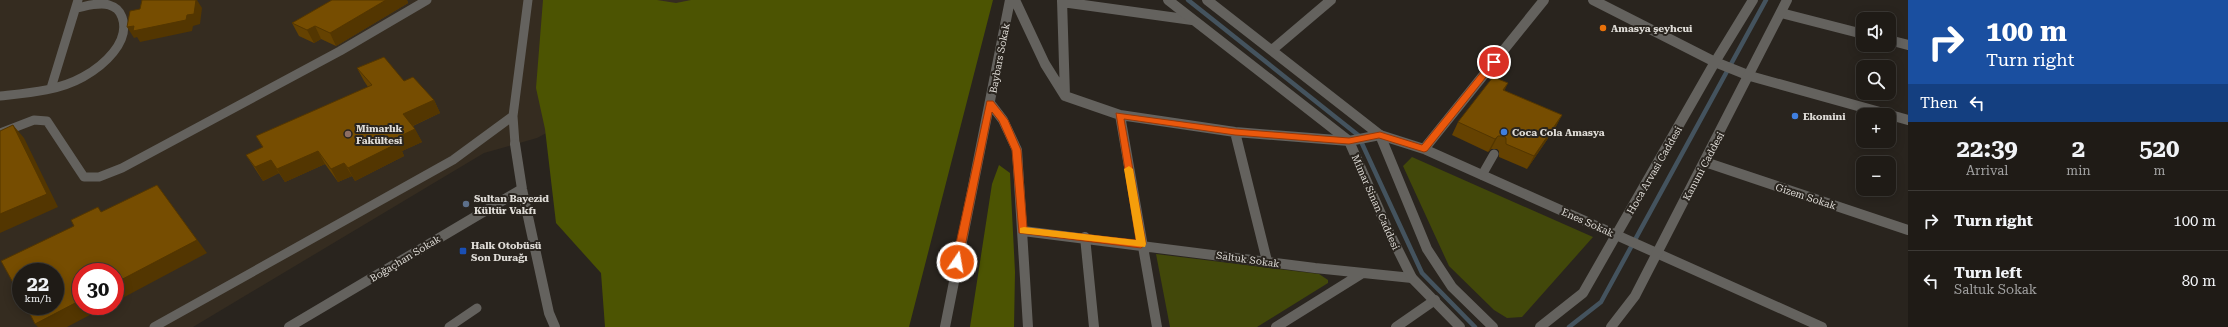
<!DOCTYPE html>
<meta charset="utf-8">
<style>
:root{--surface:#1f1b16;--page:#27241f;--text:#f1f3f6;--muted:#a1a1a1;--line:#3c3935}
body{margin:0;font-family:"Roboto Serif",serif;background:var(--page);color:var(--text);height:100vh;display:flex;flex-direction:column;font-size:15px;white-space:nowrap}
*{box-sizing:border-box;margin:0}
p{font-size:13px;color:var(--muted)}
.icon{flex:none;width:22px;height:22px;fill:none;stroke:currentColor;stroke-width:2;stroke-linecap:round;stroke-linejoin:round}
.map{position:relative;flex:1;overflow:hidden}
.sheet{display:flex;flex-direction:column;background:var(--surface);width:320px}
.sheet>*{flex:none}
.banner{background:#1a4fa0;color:#fff;overflow:hidden}
.fabs{position:absolute;left:1856px;top:12px;display:grid;gap:8px}
.fabs a{display:grid;place-items:center;width:40px;height:40px;border-radius:8px;background:var(--surface);box-shadow:0 2px 10px #0003,0 0 0 1px var(--line);font-size:20px}
.speed{position:absolute;left:12px;top:263px;display:flex;gap:8px;font-size:20px;font-weight:700;text-align:center}
.speed>*{display:grid;place-content:center;width:52px;height:52px;border-radius:50%;background:var(--surface);box-shadow:0 2px 10px #0003,0 0 0 1px var(--line);line-height:1}
.speed small{font-size:10px;font-weight:400}
.speed .limit{border:6px solid #d22;background:#fff;color:#111}
.pin{position:absolute;display:grid;place-items:center;width:34px;height:34px;color:#fff;margin:-17px;border:2px solid #fff;border-radius:50%;box-shadow:0 1px 4px #0007}
.me{position:absolute;width:44px;margin:-22px;rotate:12deg;stroke-linejoin:round;filter:drop-shadow(0 0 3px #0008)}
.turn{display:flex;align-items:center;gap:14px;height:84px;padding:0 12px;font-size:18px}
.turn .icon{width:52px;height:52px;stroke-width:2.5}
.turn b{display:block;font-size:28px;line-height:34px}
.then{display:flex;align-items:center;height:38px;padding:0 12px;background:#0003;gap:8px;font-size:15px}
.eta{display:flex;justify-content:space-evenly;align-items:center;height:68px;text-align:center}
.eta b{font-size:24px;font-weight:700;line-height:28px}
ul{padding:0;list-style:none}
li{display:flex;align-items:center;gap:12px;height:60px;padding:0 12px;border-top:1px solid var(--line)}
li div{flex:1}
li b{display:block;font-size:15px}
li em{font-style:normal}
main{display:flex;flex:1;min-height:0}
.map>svg:first-child{display:block}
.built{fill:#352c20;fill-rule:evenodd}
.green{fill:#42480a}
.forest{fill:#4c5402}
.lines{fill:none;stroke-linecap:round;stroke-linejoin:round}
.stream{stroke:#44535e;stroke-width:4.5}
.service{stroke:#64625e;stroke-width:9}
.minor{stroke:#64625e;stroke-width:10}
.tertiary{stroke:#64625e;stroke-width:10}
.wall{fill:#654201}
.shaded-wall{fill:#533601}
.building{fill:#764d01;stroke:#533601}
.route{fill:#ea580c;stroke:#983908}
.slow{fill:#f59e0b}
.food-dot{fill:#e8710a;stroke:#29241e;stroke-width:1.5}
.shop-dot{fill:#3f7fe0;stroke:#29241e;stroke-width:1.5}
.education-dot{fill:#8d6e63;stroke:#29241e;stroke-width:1.5}
.service-dot{fill:#5c6f8a;stroke:#29241e;stroke-width:1.5}
.transit-dot{fill:#1a4fb4;stroke:#29241e;stroke-width:1.5}
.labels{text-anchor:middle;stroke-width:4;stroke-linejoin:round;paint-order:stroke}
.poi-label{font-size:10px;font-weight:bold;fill:#dfdcd7;stroke:#29241e;text-anchor:start}
.street-label{font-size:10px;fill:#dfdcd7;stroke:#29241e}
</style>
<main>
<div class="map">
<svg width="1908" height="327" viewBox="0 0 1908 327">
<rect width="100%" height="100%" fill="#29241e"/>
<path class="built" d="M0,0h799l-262,138 -53,15 -291,174h-193zM21,272h34v34h-34zM81,272h34v34h-34z"/>
<path class="green" d="M1412,157l181,80 -71,80 -15,1 -13,-8 -45,-44 -46,-100z
M1156,254l163,20 9,6v3l-71,44h-87z"/>
<path class="forest" d="M543,0h114l19,3 15,-3h302l-84,327h-304l-4,-54 -45,-50 -11,-94 -9,-41z
M999,165l11,8 5,99 -1,55h-44l22,-143z"/>
<g class="lines">
<path class="stream" d="M1188,0l170,135 64,138 53,54
M1569,327l32,-25 165,-302"/>
<path class="service" d="M51,88l27,-88
M0,96c28,-3 58,-5 83,-19 20,-11 48,-35 39,-60 -2,-6 -6,-10 -13,-12 -10,-3 -22,1 -33,3
M513,116l2,28
M0,133l34,-13 13,1 37,56h15l23,-9 218,-117 87,-51
M1482,175l12,-21
M154,327l299,-167 60,-44 15,-116
M449,327l28,-19"/>
<path class="minor" d="M1015,0l30,64 20,32 55,19 37,212
M1062,0l3,96
M1062,2l130,18
M1781,13l82,21
M1889,40l19,5
M1715,62l35,14
M990,103l13,17 14,30 11,177
M1120,115l115,17 114,9 31,-6 44,14 398,178
M1235,132l32,129
M515,144l7,45 27,124 6,14
M1424,149l120,-149
M1705,162l203,68
M1023,231l292,37 97,10
M1085,237l9,90
M289,327l233,-138
M945,327l65,-327
M1276,327l85,-53
M1396,327l39,-27"/>
<path class="tertiary" d="M1168,0l181,141 39,89 24,48 48,49
M1207,0l173,135 47,114 25,38 41,40
M1593,0l122,62
M1272,50l59,-50
M1750,76l158,44
M1540,327l43,-34 132,-231 38,-62
M1611,327l24,-31 152,-296"/>
</g>
<path class="wall" d="M332,0h75l1,3 -72,43 -15,-7 -7,4 -15,-7 -7,-13z
M357,68l47,13 30,19 6,13 -27,13 9,16 -20,9 2,5 -49,25 -3,-5 -14,6 -13,-18 -40,18 -6,-9 -16,8 -17,-26 17,-7 -7,-12 112,-49 -4,-6z
M1505,91l57,24 -7,13 -28,41 -28,-12v-6l-2,-2h-6l-3,3 -36,-17 6,-13z"/>
<path class="shaded-wall" d="M189,0h8l5,8 -2,16 -7,2 -1,5 -52,11 -3,-5 -3,1 -7,-11z
M386,0h21l1,3 -72,43 -6,-13z
M315,26l6,13 -7,4 -7,-13z
M1508,83l-6,13 1,-6z
M434,100l6,13 -30,14 -7,-13z
M1562,115l-7,13 -28,41 7,-13z
M13,125l11,13 34,69 -58,26v-19z
M415,129l7,13 -20,9 2,5 -49,25 -7,-13 46,-29z
M1498,136l-7,13 -3,3 7,-13z
M318,151l7,13 -40,18 -8,-13z
M271,160l8,13 -16,8 -8,-14z
M344,163l8,13 -14,6 -7,-13z
M157,185l50,68 -92,49v-19z
M81,300v6h26l-40,21h-29l-3,-3z"/>
<path class="building" d="M142,0h54l-2,14 -7,1 -1,5 -53,11 1,-5 -7,1 3,-16 10,-2z
M332,0h54l-56,33 -15,-7 -8,4 -15,-7z
M384,57l20,24 9,-4 21,23 -31,14 12,15 -21,10 4,4 -50,25 -4,-5 -13,6 -13,-18 -41,18 -6,-9 -16,7 -9,-12 17,-8 -7,-11 116,-51 -15,-17z
M1493,77l15,6 -5,7 59,25 -28,41 -28,-12v-6l-3,-2h-5l-3,3 -37,-17z
M13,125l34,69 -47,20v-83z
M157,185l40,55 -82,43v-11h-34v28l-46,24 -9,-18h29v-34h-34v25l-20,-36 73,-35 -3,-6 27,-13 3,5z"/>
<path class="route" d="M1491,60l7,2 -71,89 -3,1 -45,-14 -30,6 -14,-1 -100,-8 -111,-16 22,125 -5,4 -122,-15 -7,-83 -13,-29 -7,-9 -30,150 -5,4 -5,-4 35,-161h6l15,19 13,30 6,78 109,12 -20,-127 119,16 114,9 31,-6 42,13z"/>
<path class="slow" d="M1129,166l4,3 13,75 -1,3 -125,-14v-5l4,-1 112,13 -12,-71z"/>
<circle class="food-dot" cx="1603" cy="28" r="4"/>
<g class="shop-dot">
<circle cx="1795" cy="116" r="4"/>
<circle cx="1504" cy="132" r="4"/>
</g>
<circle class="education-dot" cx="348" cy="134" r="4"/>
<circle class="service-dot" cx="466" cy="204" r="4"/>
<rect class="transit-dot" x="459" y="247" width="8" height="8" rx="2"/>
<g class="labels">
<g class="poi-label">
<text x="1611" y="32">Amasya şeyhcui</text>
<text x="1803" y="120">Ekomini</text>
<text x="356" y="132">Mimarlık<tspan x="356" dy="12">Fakültesi</tspan></text>
<text x="1512" y="136">Coca Cola Amasya</text>
<text x="474" y="202">Sultan Bayezid<tspan x="474" dy="12">Kültür Vakfı</tspan></text>
<text x="471" y="249">Halk Otobüsü<tspan x="471" dy="12">Son Durağı</tspan></text>
</g>
<g class="street-label">
<text transform="translate(999 58) rotate(-79)" y="4">Baybars Sokak</text>
<text transform="translate(1703 166) rotate(-62)" y="4">Kanuni Caddesi</text>
<text transform="translate(1654 170) rotate(-60)" y="4">Hoca Arvasi Caddesi</text>
<text transform="translate(1806 196) rotate(18)" y="4">Gizem Sokak</text>
<text transform="translate(1376 202) rotate(66)" y="4">Mimar Sinan Caddesi</text>
<text transform="translate(1588 222) rotate(24)" y="4">Enes Sokak</text>
<text transform="translate(405 258) rotate(-31)" y="4">Boğaçhan Sokak</text>
<text transform="translate(1248 259) rotate(8)" y="4">Saltuk Sokak</text>
</g>
</g>
</svg>
<div class="fabs">
<a><svg class="icon" aria-label="sound" viewBox="0 0 24 24"><path d="M4 9h4l5-4v14l-5-4H4zM17 9q2 3 0 6"/></svg></a>
<a><svg class="icon" aria-label="search" viewBox="0 0 24 24"><circle cx="10" cy="10" r="6"/><path d="M15 15l6 6"/></svg></a>
<a>+</a>
<a>−</a>
</div>
<div class="speed"><div>22<small>km/h</small></div><div class="limit">30</div></div>
<div class="pin" style="left:1494px;top:62px;background:#d93025"><svg class="icon" aria-label="arrive" viewBox="0 0 24 24"><path d="M6 21V4h12l-3 4 3 4H6"/></svg></div>
<svg class="me" style="left:957px;top:262px" viewBox="-20 -20 40 40"><circle r="17" fill="#ea580c" stroke="#fff" stroke-width="3"/><path d="M0-11L8 9 0 5-8 9z" fill="#fff"/></svg>
</div>
<section class="sheet">
<div class="banner">
<div class="turn"><svg class="icon" aria-label="right" viewBox="0 0 24 24"><path d="M7 20v-9h11M14 6l5 5-5 5"/></svg><div><b>100 m</b>Turn right</div></div>
<div class="then">Then<svg class="icon" aria-label="left" viewBox="0 0 24 24"><path d="M17 20v-9H6M10 6l-5 5 5 5"/></svg></div>
</div>
<div class="eta">
<div><b>22:39</b><p>Arrival</p></div>
<div><b>2</b><p>min</p></div>
<div><b>520</b><p>m</p></div>
</div>
<ul>
<li><svg class="icon" aria-label="right" viewBox="0 0 24 24"><path d="M7 20v-9h11M14 6l5 5-5 5"/></svg><div><b>Turn right</b></div><em>100 m</em></li>
<li><svg class="icon" aria-label="left" viewBox="0 0 24 24"><path d="M17 20v-9H6M10 6l-5 5 5 5"/></svg><div><b>Turn left</b><p>Saltuk Sokak</p></div><em>80 m</em></li>
</ul>
</section>
</main>
